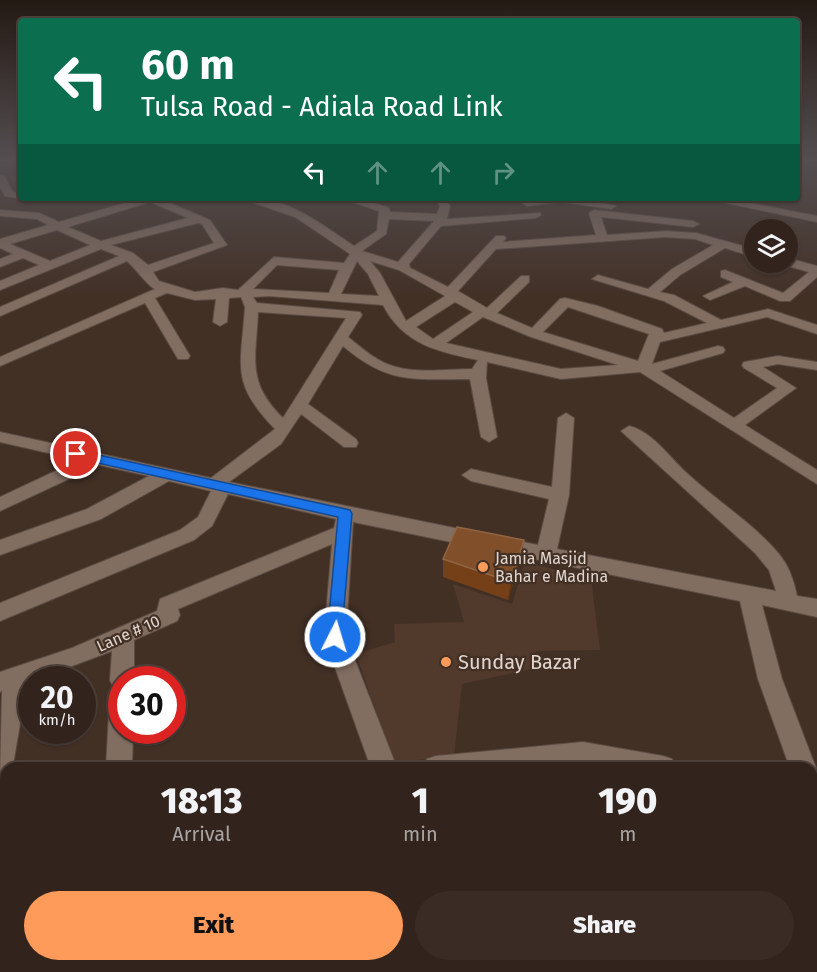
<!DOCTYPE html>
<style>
:root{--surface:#32241c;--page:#3a2c25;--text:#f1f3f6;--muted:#a8a4a3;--line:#4d413b;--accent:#ff9b5a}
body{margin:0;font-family:"Fira Sans",sans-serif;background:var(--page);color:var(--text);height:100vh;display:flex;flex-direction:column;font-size:22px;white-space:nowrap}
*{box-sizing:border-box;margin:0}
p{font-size:20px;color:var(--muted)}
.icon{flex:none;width:33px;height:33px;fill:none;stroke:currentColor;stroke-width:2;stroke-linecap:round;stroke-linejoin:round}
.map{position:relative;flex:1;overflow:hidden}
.side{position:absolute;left:0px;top:762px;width:818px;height:210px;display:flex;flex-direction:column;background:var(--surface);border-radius:18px 18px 0 0;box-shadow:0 2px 4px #0004,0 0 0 2px var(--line)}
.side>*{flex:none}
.hud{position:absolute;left:18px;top:18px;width:782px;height:183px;border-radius:6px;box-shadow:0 2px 4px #0004,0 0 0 2px var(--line);background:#0b6e4f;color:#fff;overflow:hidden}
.controls{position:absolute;left:744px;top:219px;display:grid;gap:12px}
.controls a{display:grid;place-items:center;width:54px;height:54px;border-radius:50%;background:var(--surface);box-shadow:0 2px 4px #0004,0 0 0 2px var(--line);font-size:30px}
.speed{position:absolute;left:18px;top:666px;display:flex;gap:12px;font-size:30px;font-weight:700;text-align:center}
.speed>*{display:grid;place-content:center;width:78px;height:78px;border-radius:50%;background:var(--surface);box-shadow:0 2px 4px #0004,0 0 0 2px var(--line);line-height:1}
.speed small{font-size:15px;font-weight:400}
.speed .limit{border:9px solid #d22;background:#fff;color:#111}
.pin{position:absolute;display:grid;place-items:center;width:51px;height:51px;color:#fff;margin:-26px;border:3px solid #fff;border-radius:50%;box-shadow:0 2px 6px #0007}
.me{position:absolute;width:66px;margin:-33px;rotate:5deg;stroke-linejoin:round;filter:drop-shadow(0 0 4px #0008)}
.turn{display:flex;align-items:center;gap:21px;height:126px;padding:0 24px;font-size:27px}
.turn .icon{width:78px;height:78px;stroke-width:2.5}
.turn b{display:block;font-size:42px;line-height:51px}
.lanes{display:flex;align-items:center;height:57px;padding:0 24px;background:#0003;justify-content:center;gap:30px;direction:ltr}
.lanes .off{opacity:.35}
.eta{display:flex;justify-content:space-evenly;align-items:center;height:102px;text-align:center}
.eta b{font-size:36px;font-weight:800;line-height:42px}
.primary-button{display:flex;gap:12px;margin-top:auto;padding:12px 24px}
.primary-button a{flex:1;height:69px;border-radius:36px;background:var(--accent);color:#111;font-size:24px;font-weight:800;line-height:69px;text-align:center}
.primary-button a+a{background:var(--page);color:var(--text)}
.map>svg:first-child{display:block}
.built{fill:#51392c}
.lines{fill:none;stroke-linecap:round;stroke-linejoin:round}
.street-casing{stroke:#5c4c43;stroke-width:2}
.street{fill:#826d61;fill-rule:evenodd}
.wall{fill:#754017}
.shaded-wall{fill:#5c3314}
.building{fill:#81502a;stroke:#906544;stroke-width:1.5}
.route{fill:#1a73e8;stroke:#114b97;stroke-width:1.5}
.poi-dot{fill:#ff9b5a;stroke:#423025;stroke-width:2}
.labels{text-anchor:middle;stroke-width:4.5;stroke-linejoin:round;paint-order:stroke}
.poi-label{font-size:16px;fill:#e1d5ce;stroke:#423025;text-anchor:start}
.street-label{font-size:16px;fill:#e1d5ce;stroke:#423025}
.near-poi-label{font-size:20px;fill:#e1d5ce;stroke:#423025;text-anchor:start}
</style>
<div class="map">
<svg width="817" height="972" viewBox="0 0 817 972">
<rect width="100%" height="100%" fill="#423025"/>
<path class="built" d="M525,562l66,16 9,72 -64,1 -5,18 -69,15 -8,72 -60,7 -38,-109 39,-12 -1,-18 70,-2 -11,-38 59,20z"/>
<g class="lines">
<defs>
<path id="street" d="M0,175l4,1 9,16 8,2v4l4,1 -20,-3 -5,-9z
M142,198h16l52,22 17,25 -74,27 6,9 36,11 28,-4 15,2 36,-33 70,6 6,-9 -55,-37 -44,-15v-4c38,0 73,28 103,48l23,-15 2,-20 -39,-13h20l29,10 1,4 47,2 3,-8 -6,-8h10l6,8 -3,13 93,-6 1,2 -5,3 -95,8 -32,38 1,4 38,19 48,-51h8l2,2 -3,4 93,-7 -7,-22 5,-3 99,11 6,3 -6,3 -92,-10 6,18 59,-4 30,2 58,16v8l-29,-9 -45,27 -20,17 14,3 47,25 47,-11 49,16v9l-50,-17 -107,25 -8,22 66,-18 5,1 2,3 -2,3 -63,18 74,47 43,-30 -33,-20 -2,-3 2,-3 34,-6 39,6v8l-39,-6 -15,3 33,21 -51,37 72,45v14l-177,-112 -79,7 -74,-17 -1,16 11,59 -8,5 -8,-5 -11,-58c-56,0 -81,6 -127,-33l-35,58 48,35 2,4 -2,4h-12l-43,-33 -20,30 -52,38 309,63 11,-46 -78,-18 -9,-6 9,-6 81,18 6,-69 8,-5 8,5 -5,77 -12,54 219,42 -7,-21 -14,-17 -134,-122 8,-5c25,6 41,33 60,49 29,27 64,48 90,79 10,12 15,27 18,42l20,3v18l-55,-12 20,74 34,89 -4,9v-9h-22l-32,-89 -18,-78 -387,-79 -7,115 51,131h-26l-47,-131 8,-93 -154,65 2,6 -3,6 -43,19v40h-12v50h11l-1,38h-26l4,-75 3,-7 -3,-6 2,-29 -85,32 -14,82 -2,3h-5v7l-6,2 2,-86 -2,1v-20l72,-24 85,-37 3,-12 174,-71 2,-9 -108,-25 -16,32 -18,14 -194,81v-18l180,-73 18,-13 13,-26 -42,-10 -68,38 -101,36v-15l87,-31 62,-33 -50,-11 -99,46v-14l79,-37 -79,-18v-10l211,46 64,-49c-45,-46 -34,-62 -30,-122l-4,-10 -12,1 -2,24 -7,4 -7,-4 3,-23 -21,1 -28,-7 -12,5 35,58 -2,3h-10l-33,-56 -145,63v-9l155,-68c-7,-3 -19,-20 -28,-28l-127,55v-9l119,-51 -18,-7 -101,41v-9l39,-16 -16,-7 -23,9v-8l13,-5 -13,-6v-9l48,-14 -11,-6 -37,-3v-6l39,3 20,9zM150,202l38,16 -87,23 -33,-14zM389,219l45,2 -36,41 -36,-11 24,-17zM198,223l4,1 12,19 -66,22 -15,-12 -22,-8zM57,230l33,15 -40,16 -40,-17zM666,237l29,2 18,6 -41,24 -24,20 -50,-14 -6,4 72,22 43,22 -43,10 -2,-4 -64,-23 -33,-8 -5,1 -28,29 -35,-15 32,-31v-6h-8l-34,32 -29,-17 38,-42zM357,261l11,13 11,22 -38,-2zM370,261l29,9 46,26 -39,25 -26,-48zM277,265l62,5 -10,23 -76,-4zM269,296l114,9c20,39 55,47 95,55l-6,9c-30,0 -65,7 -93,-9 -11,-6 -21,-15 -31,-23l14,-22 -2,-3 -103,-9 -4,-6zM455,302l18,10 -40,27 -17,-12zM568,307l81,27 -11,27 -95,-29zM258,312l88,6 -63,100c-37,-36 -27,-59 -25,-106zM483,317l48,20 87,28 -57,4 -115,-26z
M543,198h33l40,8 -5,3 -50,-7 -34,4 -5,-3z
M702,198h22l93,18v6z
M788,258l29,8v11l-27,24h-10l-35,-15 -35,14 -7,-4 30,-14 -12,-5v-6l4,-1 58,23 26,-21 -25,-7 -2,-3h6z
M583,742l80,14 9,3 4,9 -93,-2 -160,2 4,-9 9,-3z
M812,782l5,2v29l-5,-2z
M6,842v28l-6,3v-28z
M812,959l5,13h-54l2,-6h47z
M32,966h77l-2,6h-77z
M302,966h30l1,6h-30z
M577,966h30l2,6h-30z"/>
</defs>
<use href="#street" class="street-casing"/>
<use href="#street" class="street"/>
</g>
<path class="wall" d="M443,559h78l-13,41 -65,-23z"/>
<path class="shaded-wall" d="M524,540l-3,19 -13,41 3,-18z"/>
<path class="building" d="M457,527l67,13 -13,42 -68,-23z"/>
<linearGradient id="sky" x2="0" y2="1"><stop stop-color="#241a14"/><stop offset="0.54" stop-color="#544e51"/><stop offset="1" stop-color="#544e51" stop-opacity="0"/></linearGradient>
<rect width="817" height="297" fill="url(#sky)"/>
<path class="route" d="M76,450l274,60 2,4 -11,128h-12l-2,-5 11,-120 -267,-60v-6z"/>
<g class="poi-dot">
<circle cx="483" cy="567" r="6"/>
<circle cx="446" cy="662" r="6"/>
</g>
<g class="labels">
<g class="poi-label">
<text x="495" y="564">Jamia Masjid<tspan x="495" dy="18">Bahar e Madina</tspan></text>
</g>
<g class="street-label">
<text transform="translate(128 633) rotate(-24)" y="6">Lane # 10</text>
</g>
<g class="near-poi-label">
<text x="458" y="669">Sunday Bazar</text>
</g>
</g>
</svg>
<div class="controls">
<a><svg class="icon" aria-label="layers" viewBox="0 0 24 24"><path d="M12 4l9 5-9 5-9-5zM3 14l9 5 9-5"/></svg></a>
</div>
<div class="speed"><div>20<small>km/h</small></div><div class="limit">30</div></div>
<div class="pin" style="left:76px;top:454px;background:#d93025"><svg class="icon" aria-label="arrive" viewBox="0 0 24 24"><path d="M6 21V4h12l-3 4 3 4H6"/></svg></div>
<svg class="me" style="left:335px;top:637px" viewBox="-20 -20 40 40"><circle r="17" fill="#1a73e8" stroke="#fff" stroke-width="3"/><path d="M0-11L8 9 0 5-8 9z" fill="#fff"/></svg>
<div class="hud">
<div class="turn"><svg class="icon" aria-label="left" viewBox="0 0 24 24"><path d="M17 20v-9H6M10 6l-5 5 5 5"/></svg><div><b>60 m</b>Tulsa Road - Adiala Road Link</div></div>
<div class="lanes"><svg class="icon" aria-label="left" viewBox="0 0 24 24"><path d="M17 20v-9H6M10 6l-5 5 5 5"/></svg><svg class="icon off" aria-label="ahead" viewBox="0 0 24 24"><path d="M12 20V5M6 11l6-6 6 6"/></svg><svg class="icon off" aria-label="ahead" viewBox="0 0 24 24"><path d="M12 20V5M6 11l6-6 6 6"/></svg><svg class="icon off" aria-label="right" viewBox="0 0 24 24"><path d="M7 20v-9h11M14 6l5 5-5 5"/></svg></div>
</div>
<section class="side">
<div class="eta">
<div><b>18:13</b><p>Arrival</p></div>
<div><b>1</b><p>min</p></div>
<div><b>190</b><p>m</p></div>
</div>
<div class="primary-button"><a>Exit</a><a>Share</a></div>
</section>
</div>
